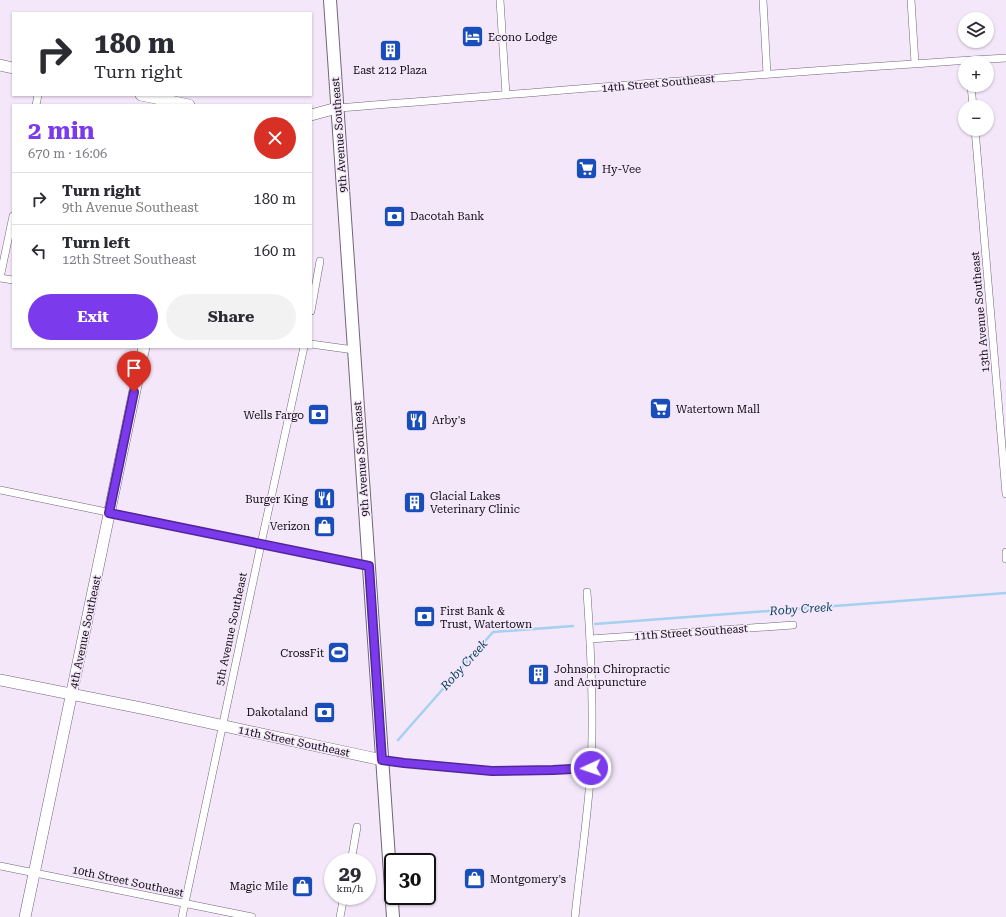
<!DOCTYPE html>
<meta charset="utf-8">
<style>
:root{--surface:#fff;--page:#f2f2f3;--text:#2b2b33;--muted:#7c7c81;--line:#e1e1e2;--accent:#7c3aed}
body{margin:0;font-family:"Roboto Serif",serif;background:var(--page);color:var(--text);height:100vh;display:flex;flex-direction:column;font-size:15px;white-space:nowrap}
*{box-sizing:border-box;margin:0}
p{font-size:13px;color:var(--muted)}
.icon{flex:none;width:22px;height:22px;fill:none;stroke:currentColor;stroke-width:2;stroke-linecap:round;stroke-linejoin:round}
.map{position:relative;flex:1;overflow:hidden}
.panel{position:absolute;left:12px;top:104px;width:300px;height:244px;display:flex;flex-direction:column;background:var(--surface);border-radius:0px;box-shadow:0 1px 3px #0004}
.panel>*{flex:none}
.hud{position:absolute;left:12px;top:12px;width:300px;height:84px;border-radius:0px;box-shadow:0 1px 3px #0004;background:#fff;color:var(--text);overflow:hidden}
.fabs{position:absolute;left:958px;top:12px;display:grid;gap:8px}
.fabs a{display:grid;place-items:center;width:36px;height:36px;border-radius:50%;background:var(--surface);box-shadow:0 1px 3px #0004;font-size:20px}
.speed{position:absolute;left:324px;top:853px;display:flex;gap:8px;font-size:20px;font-weight:700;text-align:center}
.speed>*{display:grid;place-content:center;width:52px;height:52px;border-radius:50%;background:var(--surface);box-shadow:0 1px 3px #0004;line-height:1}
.speed small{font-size:10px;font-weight:400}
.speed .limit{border:2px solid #111;border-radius:6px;background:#fff;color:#111}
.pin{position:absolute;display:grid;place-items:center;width:34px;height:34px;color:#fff;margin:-41px -17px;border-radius:50% 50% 50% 0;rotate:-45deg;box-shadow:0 0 4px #0007}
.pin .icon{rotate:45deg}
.me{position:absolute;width:44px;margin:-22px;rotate:267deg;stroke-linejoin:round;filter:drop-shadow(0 0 3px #0008)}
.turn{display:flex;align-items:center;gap:14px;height:84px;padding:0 16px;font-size:18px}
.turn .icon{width:52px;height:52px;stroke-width:2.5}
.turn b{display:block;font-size:28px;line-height:34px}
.round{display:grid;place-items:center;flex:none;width:42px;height:42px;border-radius:21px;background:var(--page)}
.overview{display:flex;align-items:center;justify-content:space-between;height:68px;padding:0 16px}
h1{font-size:24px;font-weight:700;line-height:30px;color:var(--accent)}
.action{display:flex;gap:8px;margin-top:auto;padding:8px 16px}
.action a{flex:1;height:46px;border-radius:24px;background:var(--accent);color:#fff;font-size:16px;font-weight:700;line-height:46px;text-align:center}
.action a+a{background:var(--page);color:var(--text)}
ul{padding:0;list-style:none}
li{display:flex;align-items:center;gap:12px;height:52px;padding:0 16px;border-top:1px solid var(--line)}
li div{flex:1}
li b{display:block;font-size:15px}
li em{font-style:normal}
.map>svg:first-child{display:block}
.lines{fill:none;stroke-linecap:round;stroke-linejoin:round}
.stream{stroke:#a4d1f0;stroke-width:2.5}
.street-casing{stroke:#716677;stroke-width:8}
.secondary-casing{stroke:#716677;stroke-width:12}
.primary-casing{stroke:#716677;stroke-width:14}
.street{stroke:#fff;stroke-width:7}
.secondary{stroke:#fff;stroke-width:11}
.primary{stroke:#fff;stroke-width:12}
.route-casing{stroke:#51269a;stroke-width:10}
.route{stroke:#7c3aed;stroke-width:7}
.labels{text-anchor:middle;stroke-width:3;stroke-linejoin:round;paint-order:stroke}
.poi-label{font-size:11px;fill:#0f0a11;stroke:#f4e7fa;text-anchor:start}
.street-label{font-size:11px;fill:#0f0a11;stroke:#f4e7fa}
.water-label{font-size:12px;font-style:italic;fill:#053f5d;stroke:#f4e7fa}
</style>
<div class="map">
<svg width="1006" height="917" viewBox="0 0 1006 917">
<rect width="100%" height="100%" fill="#f4e7fa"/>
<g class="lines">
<path class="stream" d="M595,624l411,-31
M398,740l95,-108 80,-6"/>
<defs>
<path id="street" d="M500,0l6,95
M763,0l4,74
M911,0l4,63
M971,85l2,22
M36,105l2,-10
M337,108c223,-17 446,-37 669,-50
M975,129l31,365
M0,278l13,-62
M0,278l13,2
M311,311l9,-50
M311,344l43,6
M0,490l369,76
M1006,559v-7
M590,639l203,-14
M382,760l22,3 88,8 61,-1 38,-2
M351,862l6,-35
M0,866l252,51
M182,917l79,-373 43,-197
M340,917l4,-21
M575,917c5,-50 13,-101 16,-151 3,-58 0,-116 -4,-174"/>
<path id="secondary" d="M0,65l13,3
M141,95l48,10
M311,115l26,-7
M0,680l146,29 236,51
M25,917l119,-570"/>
<path id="primary" d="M330,0l63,917"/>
</defs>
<use href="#street" class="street-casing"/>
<use href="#secondary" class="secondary-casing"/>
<use href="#primary" class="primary-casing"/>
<use href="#street" class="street"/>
<use href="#secondary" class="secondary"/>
<use href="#primary" class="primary"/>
</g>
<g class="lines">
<defs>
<path id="route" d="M134,392l-25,121 260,53 13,194 22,3 88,8 61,-1 38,-2"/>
</defs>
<use href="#route" class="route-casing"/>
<use href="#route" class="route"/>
</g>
<defs>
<symbol id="hotel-square" viewBox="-11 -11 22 22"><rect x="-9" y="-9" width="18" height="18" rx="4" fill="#194db9" stroke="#f4e7fa"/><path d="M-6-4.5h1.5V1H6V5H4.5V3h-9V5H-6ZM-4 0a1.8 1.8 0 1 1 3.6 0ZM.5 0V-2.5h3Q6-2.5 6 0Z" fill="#fff"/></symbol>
<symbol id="building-square" viewBox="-11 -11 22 22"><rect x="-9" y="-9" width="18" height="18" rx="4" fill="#194db9" stroke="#f4e7fa"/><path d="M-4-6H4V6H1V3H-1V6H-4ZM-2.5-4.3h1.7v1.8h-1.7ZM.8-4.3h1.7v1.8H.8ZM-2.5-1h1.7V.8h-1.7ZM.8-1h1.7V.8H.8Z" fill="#fff"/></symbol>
<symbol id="supermarket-square" viewBox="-11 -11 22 22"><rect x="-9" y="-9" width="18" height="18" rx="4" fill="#194db9" stroke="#f4e7fa"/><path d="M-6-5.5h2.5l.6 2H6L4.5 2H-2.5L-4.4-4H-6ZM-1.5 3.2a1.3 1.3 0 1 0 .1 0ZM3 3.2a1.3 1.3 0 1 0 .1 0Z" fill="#fff"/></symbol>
<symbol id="bank-square" viewBox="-11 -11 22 22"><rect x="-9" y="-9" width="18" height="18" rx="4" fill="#194db9" stroke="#f4e7fa"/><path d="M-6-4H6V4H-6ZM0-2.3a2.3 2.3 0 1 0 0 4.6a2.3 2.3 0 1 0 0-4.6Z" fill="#fff"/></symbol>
<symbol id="restaurant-square" viewBox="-11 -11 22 22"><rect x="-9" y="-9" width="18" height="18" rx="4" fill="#194db9" stroke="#f4e7fa"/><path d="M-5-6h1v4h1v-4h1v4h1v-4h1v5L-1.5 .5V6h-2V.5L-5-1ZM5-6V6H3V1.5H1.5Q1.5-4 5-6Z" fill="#fff"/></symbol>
<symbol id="shop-square" viewBox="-11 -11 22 22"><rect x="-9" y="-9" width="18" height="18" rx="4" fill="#194db9" stroke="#f4e7fa"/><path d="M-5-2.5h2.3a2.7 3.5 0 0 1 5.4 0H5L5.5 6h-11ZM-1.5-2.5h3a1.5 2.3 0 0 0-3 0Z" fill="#fff"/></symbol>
<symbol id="stadium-square" viewBox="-11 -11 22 22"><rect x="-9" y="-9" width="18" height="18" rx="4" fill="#194db9" stroke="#f4e7fa"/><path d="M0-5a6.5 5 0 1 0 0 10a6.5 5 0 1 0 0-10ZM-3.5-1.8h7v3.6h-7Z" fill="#fff"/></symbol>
</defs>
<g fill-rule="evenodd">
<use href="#hotel-square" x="460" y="24" width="25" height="25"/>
<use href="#building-square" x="378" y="38" width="25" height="25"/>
<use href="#supermarket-square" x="574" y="156" width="25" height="25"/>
<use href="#bank-square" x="382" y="204" width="25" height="25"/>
<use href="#supermarket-square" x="648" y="396" width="25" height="25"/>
<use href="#bank-square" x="306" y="402" width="25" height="25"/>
<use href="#restaurant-square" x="404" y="408" width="25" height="25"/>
<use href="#restaurant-square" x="312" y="486" width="25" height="25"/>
<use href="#building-square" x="402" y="490" width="25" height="25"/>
<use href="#shop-square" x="312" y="514" width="25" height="25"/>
<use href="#bank-square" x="412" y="604" width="25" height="25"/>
<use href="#stadium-square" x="326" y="640" width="25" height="25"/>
<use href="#building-square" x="526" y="662" width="25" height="25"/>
<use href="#bank-square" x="312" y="700" width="25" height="25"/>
<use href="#shop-square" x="462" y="866" width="25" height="25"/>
<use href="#shop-square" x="290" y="874" width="25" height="25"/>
</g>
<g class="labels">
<g class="poi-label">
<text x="488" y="41">Econo Lodge</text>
<text x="390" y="74" text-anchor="middle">East 212 Plaza</text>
<text x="602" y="173">Hy-Vee</text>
<text x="410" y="220">Dacotah Bank</text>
<text x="676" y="413">Watertown Mall</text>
<text x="304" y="419" text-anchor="end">Wells Fargo</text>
<text x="432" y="424">Arby's</text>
<text x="430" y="500">Glacial Lakes<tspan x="430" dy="13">Veterinary Clinic</tspan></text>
<text x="308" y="503" text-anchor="end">Burger King</text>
<text x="310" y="530" text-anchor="end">Verizon</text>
<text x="440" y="615">First Bank &amp;<tspan x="440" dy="13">Trust, Watertown</tspan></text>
<text x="324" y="657" text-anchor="end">CrossFit</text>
<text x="554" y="673">Johnson Chiropractic<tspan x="554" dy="13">and Acupuncture</tspan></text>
<text x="308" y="716" text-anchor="end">Dakotaland</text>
<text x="490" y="883">Montgomery's</text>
<text x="288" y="890" text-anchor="end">Magic Mile</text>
</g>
<g class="street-label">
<text transform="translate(658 83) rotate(-5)" y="4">14th Street Southeast</text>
<text transform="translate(339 135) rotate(-94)" y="4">9th Avenue Southeast</text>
<text transform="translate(980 312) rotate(-95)" y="4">13th Avenue Southeast</text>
<text transform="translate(361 459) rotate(-94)" y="4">9th Avenue Southeast</text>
<text transform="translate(231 629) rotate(-78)" y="4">5th Avenue Southeast</text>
<text transform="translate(85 632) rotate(-78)" y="4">4th Avenue Southeast</text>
<text transform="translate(691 632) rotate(-4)" y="4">11th Street Southeast</text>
<text transform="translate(294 741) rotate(12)" y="4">11th Street Southeast</text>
<text transform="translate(128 881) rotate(12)" y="4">10th Street Southeast</text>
</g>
<g class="water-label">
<text transform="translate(801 609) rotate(-4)" y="4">Roby Creek</text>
<text transform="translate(464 665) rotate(-48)" y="4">Roby Creek</text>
</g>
</g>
</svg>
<div class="fabs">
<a><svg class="icon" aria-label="layers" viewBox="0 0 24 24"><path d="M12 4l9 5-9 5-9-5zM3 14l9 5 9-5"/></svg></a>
<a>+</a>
<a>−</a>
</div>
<div class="speed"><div>29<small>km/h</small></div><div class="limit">30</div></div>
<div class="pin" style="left:134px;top:392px;background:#d93025"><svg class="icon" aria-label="arrive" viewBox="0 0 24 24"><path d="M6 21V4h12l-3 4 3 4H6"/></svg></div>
<svg class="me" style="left:591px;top:768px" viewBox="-20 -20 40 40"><circle r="17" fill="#7c3aed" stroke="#fff" stroke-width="3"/><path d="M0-11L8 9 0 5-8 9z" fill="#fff"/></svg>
<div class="hud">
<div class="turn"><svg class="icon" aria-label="right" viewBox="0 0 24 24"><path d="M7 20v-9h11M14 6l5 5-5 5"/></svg><div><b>180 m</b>Turn right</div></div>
</div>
<section class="panel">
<div class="overview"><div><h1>2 min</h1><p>670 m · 16:06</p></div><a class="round" style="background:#d93025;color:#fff"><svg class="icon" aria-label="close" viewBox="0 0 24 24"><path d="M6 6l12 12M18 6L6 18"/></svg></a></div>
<ul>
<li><svg class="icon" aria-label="right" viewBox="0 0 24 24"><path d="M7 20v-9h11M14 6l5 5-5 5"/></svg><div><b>Turn right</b><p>9th Avenue Southeast</p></div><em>180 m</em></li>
<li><svg class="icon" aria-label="left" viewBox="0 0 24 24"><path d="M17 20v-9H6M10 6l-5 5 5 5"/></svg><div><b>Turn left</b><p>12th Street Southeast</p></div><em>160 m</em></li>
</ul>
<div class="action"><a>Exit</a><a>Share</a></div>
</section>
</div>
